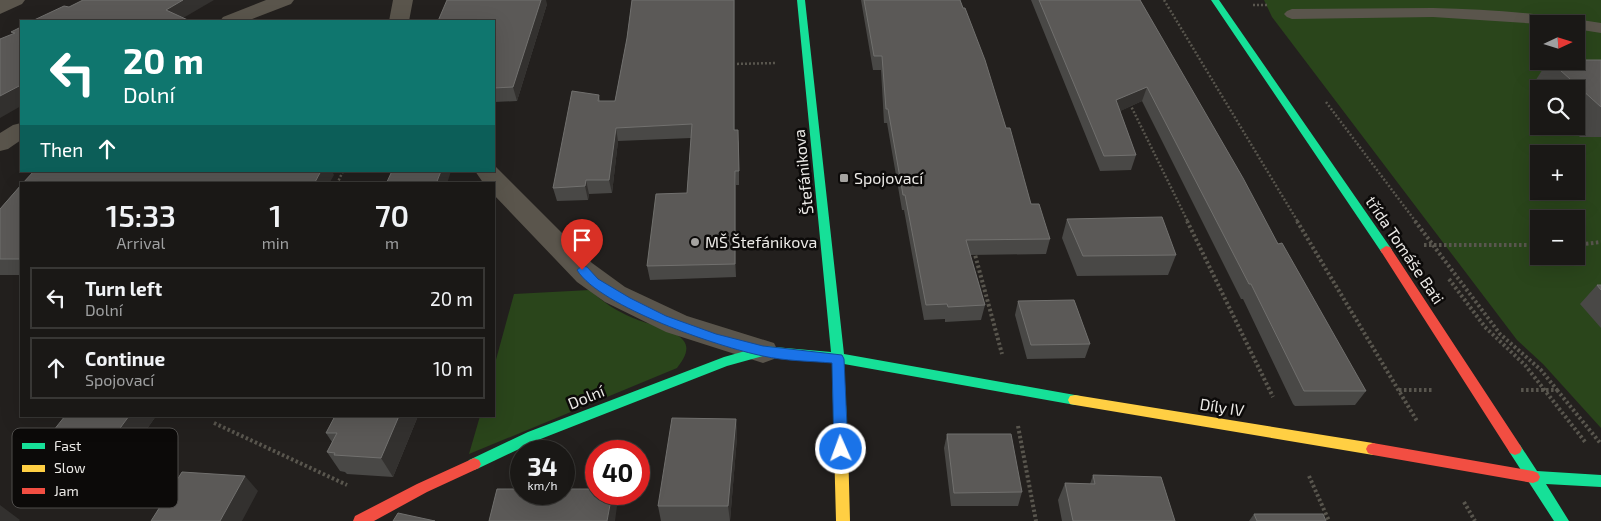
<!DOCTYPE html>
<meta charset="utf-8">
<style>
:root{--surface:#1a1816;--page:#23211f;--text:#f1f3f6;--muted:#9fa0a1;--line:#383735}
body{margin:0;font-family:"Exo 2",sans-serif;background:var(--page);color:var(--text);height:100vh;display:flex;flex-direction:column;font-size:19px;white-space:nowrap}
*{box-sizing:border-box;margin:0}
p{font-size:16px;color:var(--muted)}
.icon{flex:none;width:28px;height:28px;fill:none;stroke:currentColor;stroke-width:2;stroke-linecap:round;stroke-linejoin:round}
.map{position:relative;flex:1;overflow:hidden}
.details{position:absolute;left:20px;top:182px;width:475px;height:235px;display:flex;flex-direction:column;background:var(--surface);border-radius:0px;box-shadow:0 5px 20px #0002,0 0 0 1px var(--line)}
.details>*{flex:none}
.banner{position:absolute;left:20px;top:20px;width:475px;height:152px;border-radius:0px;box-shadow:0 5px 20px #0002,0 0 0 1px var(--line);background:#0f766e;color:#fff;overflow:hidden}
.needle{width:32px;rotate:86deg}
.controls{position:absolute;left:1530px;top:15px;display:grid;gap:10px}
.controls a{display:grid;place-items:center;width:55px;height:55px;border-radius:0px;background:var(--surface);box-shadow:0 5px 20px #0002,0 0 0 1px var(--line);font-size:25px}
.speed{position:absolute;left:510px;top:440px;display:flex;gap:10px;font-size:25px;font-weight:700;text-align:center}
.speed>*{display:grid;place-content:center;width:65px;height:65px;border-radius:50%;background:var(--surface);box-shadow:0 5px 20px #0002,0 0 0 1px var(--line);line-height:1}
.speed small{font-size:12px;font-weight:400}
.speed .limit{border:8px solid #d22;background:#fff;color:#111}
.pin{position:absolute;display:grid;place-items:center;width:42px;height:42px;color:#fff;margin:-51px -21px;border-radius:50% 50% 50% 0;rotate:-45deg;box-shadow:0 0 5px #0007}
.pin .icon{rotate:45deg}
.me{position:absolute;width:55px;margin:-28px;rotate:358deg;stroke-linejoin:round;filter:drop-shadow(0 0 4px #0008)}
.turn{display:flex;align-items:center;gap:18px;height:105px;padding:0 20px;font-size:22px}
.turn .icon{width:65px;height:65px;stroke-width:2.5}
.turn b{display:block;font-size:35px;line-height:42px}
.then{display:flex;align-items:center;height:48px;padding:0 20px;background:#0003;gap:10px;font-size:19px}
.eta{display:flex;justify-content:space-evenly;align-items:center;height:85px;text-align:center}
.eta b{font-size:30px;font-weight:600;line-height:35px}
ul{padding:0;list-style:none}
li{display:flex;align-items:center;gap:15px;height:62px;margin:0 10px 8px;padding:0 10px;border:2px solid var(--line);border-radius:0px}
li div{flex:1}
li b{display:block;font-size:19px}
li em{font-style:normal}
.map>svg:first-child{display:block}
.green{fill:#2a451b;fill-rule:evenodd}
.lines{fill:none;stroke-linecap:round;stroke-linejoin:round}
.path-far1{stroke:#59564e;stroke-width:2.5;stroke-dasharray:2 2;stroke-linecap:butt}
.path{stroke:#59564e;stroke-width:4;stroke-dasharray:2.5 2.5;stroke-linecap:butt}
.lane{fill:#5a554c;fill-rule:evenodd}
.street{fill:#5a554c;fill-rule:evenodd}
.fast{fill:#16e098;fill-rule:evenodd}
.slow{fill:#ffcf43;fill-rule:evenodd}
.jam{fill:#f24e42;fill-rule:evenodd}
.wall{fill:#494846}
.shaded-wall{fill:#33312f}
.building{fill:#5b5957;stroke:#71706e}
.route{fill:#1a73e8;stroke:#114b97}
.poi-dot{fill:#a5a3a0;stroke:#0c0a09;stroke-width:2}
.labels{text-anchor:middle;stroke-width:5;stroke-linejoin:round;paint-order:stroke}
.street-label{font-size:16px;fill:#ebe9e6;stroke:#0c0a09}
.poi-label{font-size:16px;fill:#ebe9e6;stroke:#0c0a09;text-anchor:start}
.key{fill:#0c0a09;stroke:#4f4d4b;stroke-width:1}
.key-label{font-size:14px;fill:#ebe9e6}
</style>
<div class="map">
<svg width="1601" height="521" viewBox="0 0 1601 521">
<rect width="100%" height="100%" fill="#23201e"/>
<path class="green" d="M1264,0h337v428l-58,-64 -26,-24 -245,-323zM1539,24h37v37h-37zM1539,89h37v37h-37zM1539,154h37v37h-37zM1539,219h37v37h-37z
M590,290c13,12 26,21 43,28 13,6 42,11 50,22 8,9 0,20 -6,28l-208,86 11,-38h14v-49l20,-73z"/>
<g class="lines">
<path class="path-far1" d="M1164,0l134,222
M1253,5h14
M733,64l44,-1
M1326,102l90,120
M1130,104l58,118
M337,184l6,-13"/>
<path class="path" d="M1187,221l86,176
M1297,221l120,200
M1415,221l85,113 41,36 16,20h-36
M1424,245h115
M1576,245l25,-3
M974,251l28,103
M1449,279l36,48 40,38 61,78
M1399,390h35
M1557,390l44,54
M214,423l133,62
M1018,426l18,95
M1309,476l20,45
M1464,502l11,19"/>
<path class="lane" d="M1433,8c57,1 112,6 168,15v10l-25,-4v-5h-36l-107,-7 -141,2 -5,-2 -3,-3 3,-3 5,-2z"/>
<path class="street" d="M0,0h25l-3,4 -22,10z
M266,0h28l-3,4 -44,17h-27l3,-4z
M393,0h20l-4,21h-20z
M21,123v17l-13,9 -8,2v-18l13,-8z
M494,165l98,98 33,24 62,29 87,27 4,8 -4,8 -11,4 -97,-31 -61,-30 -28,-20 -83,-87v-11h-10l-9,-13h19z"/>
<path class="fast" d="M797,0h8l39,354 231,41 5,1 2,4 -2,4 -5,1 -231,-41 4,81 -2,4 -5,2 -5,-2 -2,-4 -2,-83 -69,-6 -36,10 -189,74 -59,28 -5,2 -5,-2 -2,-4 2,-4 59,-28 196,-75 39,-11 68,6z
M1211,0h8l171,247 2,3 -2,3h-8z
M1515,443l5,2 17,26 64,4v12l-55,-3 23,37h-15l-44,-68 -2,-4 2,-4z"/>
<path class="slow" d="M1075,395l298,48 5,2 2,4 -2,4 -5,2 -298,-50 -5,-1 -2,-4 2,-4z
M841,439l5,2 2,4 2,76h-14l-2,-76 2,-4z"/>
<path class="jam" d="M1386,246l4,1 130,198 2,4 -2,4 -5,2 -5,-2 -128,-200 -2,-3z
M1373,443l160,28 5,2 2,4 -2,4 -5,2 -160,-28 -5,-2 -2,-4 2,-4z
M474,458l5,2 2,4 -2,4 -52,24 -53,29h-21l2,-5 62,-32z"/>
</g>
<path class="wall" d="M632,0h103v130l4,13v42h-3v92l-86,3 -3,-14 40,-73 4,-55 -73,3 -6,52 -23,1 -1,6 -31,1 -4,-13 46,-93 1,6h15l12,-63z
M861,0h99l46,128 25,76 19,35 -4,15 -76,1 15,50 -4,15 -36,2v-3l-21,1 -20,-110h-2l-15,-87h-3l-3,-53h-8z
M1031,0h109l138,244 88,147 -11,14 -60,1 -2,-2 -50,-105h-2l-99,-198 -22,10 16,44 -5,15 -31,1z
M547,4l-30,97 -23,1v-81z
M1601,60v77h-21l-12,-11h8v-37h-37v9l-9,-9 18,-28h28z
M21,185v90h-21v-66z
M1067,219l109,36 -8,20 -91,1 -15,-38z
M1597,285h4v43l-21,-24z
M1018,301l72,43 -5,14 -58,1 -12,-44z
M156,416l-38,54 -62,-4 -18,-16z
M335,416h83l-25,61 -46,-3 -2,-2 -5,-1 -13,-19 5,-10 -6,-9z
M736,419l1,18 -7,84h-69l-3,-15z
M947,434l75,58 -4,14h-67l-7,-58z
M1093,475l82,46h-113l-4,-21 7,-17 25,1z
M1254,514l72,7h-77z"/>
<path class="shaded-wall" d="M183,0h31l-36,21 -12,-11z
M541,0h5l1,4 -30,97 -4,-14z
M734,0h1v143l-1,-13z
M21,85v21l-21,12v-22z
M1147,87l-5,14 -30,14 4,-15z
M616,128l2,13 -6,52 -3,-13z
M321,171h11l2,4 -5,9h-15z
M441,171h10l-4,13h-11z
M735,171l1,14v92l-1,-13z
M586,180l3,14 -1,6 -3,-14z
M129,416h27l-38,54 -17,-16z
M399,416h19l-25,61 -12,-19z
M736,419l1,18 -7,84 -2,-15z
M245,476l13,15 -16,30h-22z
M612,494h2l3,12 -2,15h-8z
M0,505l20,15 -1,1h-19z"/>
<path class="building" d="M83,0h100l-17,10 24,11h-158l32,-15 5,1z
M447,0h94l-28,87 -19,1v-67h-56z
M632,0h102v130h4l1,41h-4v93l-88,2 9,-72 31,-1 5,-69 -76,4 -7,52h-23l-1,6 -32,2 19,-97 27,4 -1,6h17l12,-63z
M864,0h96l3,8h2l20,52 21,68h4l21,76h8l11,35 -84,1 19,65 -37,2 -1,-3 -21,1 -21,-110h-2l-15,-86h-2l-4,-53h-8z
M1039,0h101l103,178 35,66 4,-1 84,148h-62l-1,-2 -52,-105h-2l-102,-197 -31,13 20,55 -32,1z
M21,27v58l-21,11v-57l15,-6 -4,-1z
M1576,60h25v47l-51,-46h26z
M34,171h287l-7,13h-292z
M392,171h49l-5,13h-50z
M21,185v74h-21v-50z
M1162,217l14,38 -93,1 -16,-37z
M1597,285h4v5z
M1074,300l16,44 -59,1 -13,-44z
M65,416h64l-28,38 -63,-4z
M335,416h64l-18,42 -47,-3 1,-2 -8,-1 10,-19h-11z
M672,418l64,1 -8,87h-70z
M947,434h64l11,58 -68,1z
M182,472l63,4 -25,45h-69z
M1093,475l68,2 14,44h-102l-8,-38 30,1z
M497,489h24v5h43v-5h32v5h16l-5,27h-118z
M398,513l37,8h-42z
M1254,514h69l3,7h-69z"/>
<path class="route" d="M582,266l5,1 11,12 32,19 36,18 50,18 47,12 79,9 2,4 4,90 -3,4 -4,2 -5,-2 -2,-4 -2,-86c-23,-2 -47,-2 -69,-7 -44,-9 -163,-49 -186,-86z"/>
<g class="poi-dot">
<rect x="839" y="173" width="10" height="10" rx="2.5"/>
<circle cx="695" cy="242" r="5"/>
</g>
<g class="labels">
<g class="street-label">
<text transform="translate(803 172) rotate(-96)" y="6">Štefánikova</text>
<text transform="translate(1405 250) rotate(56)" y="6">třída Tomáše Bati</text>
<text transform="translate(586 397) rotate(-22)" y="6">Dolní</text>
<text transform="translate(1222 407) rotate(9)" y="6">Díly IV</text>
</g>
<g class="poi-label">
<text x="854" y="184">Spojovací</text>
<text x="705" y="248">MŠ Štefánikova</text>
</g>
</g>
<rect x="12" y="428" width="166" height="80" rx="8" class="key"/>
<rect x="22" y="443" width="23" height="6" fill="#16e098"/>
<rect x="22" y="465" width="23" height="7" fill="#ffcf43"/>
<rect x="22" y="488" width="23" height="6" fill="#f24e42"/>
<g class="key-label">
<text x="54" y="451">Fast</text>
<text x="54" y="473">Slow</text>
<text x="54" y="496">Jam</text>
</g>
</svg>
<div class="controls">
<a><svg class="needle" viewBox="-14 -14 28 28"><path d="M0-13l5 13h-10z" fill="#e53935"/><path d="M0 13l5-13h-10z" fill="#9fa0a1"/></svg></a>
<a><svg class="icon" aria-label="search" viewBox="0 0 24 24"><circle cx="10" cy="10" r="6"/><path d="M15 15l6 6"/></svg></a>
<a>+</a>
<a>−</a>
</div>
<div class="speed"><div>34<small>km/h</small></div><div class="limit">40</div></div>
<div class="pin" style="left:582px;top:270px;background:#d93025"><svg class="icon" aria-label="arrive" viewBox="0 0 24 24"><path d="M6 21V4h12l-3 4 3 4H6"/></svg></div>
<svg class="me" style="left:841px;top:449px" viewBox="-20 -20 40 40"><circle r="17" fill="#1a73e8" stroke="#fff" stroke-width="3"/><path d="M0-11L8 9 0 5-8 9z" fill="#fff"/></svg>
<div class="banner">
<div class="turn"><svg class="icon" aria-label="left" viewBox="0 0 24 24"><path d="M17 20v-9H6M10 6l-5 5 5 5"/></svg><div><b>20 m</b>Dolní</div></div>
<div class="then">Then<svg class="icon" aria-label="ahead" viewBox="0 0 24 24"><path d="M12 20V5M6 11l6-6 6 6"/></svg></div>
</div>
<section class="details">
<div class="eta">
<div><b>15:33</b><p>Arrival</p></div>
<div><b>1</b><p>min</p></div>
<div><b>70</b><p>m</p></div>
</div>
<ul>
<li><svg class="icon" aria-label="left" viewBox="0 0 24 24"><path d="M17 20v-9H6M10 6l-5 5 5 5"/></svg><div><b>Turn left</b><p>Dolní</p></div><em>20 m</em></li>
<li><svg class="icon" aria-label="ahead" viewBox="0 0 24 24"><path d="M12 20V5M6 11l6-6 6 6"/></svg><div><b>Continue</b><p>Spojovací</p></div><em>10 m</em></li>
</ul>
</section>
</div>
